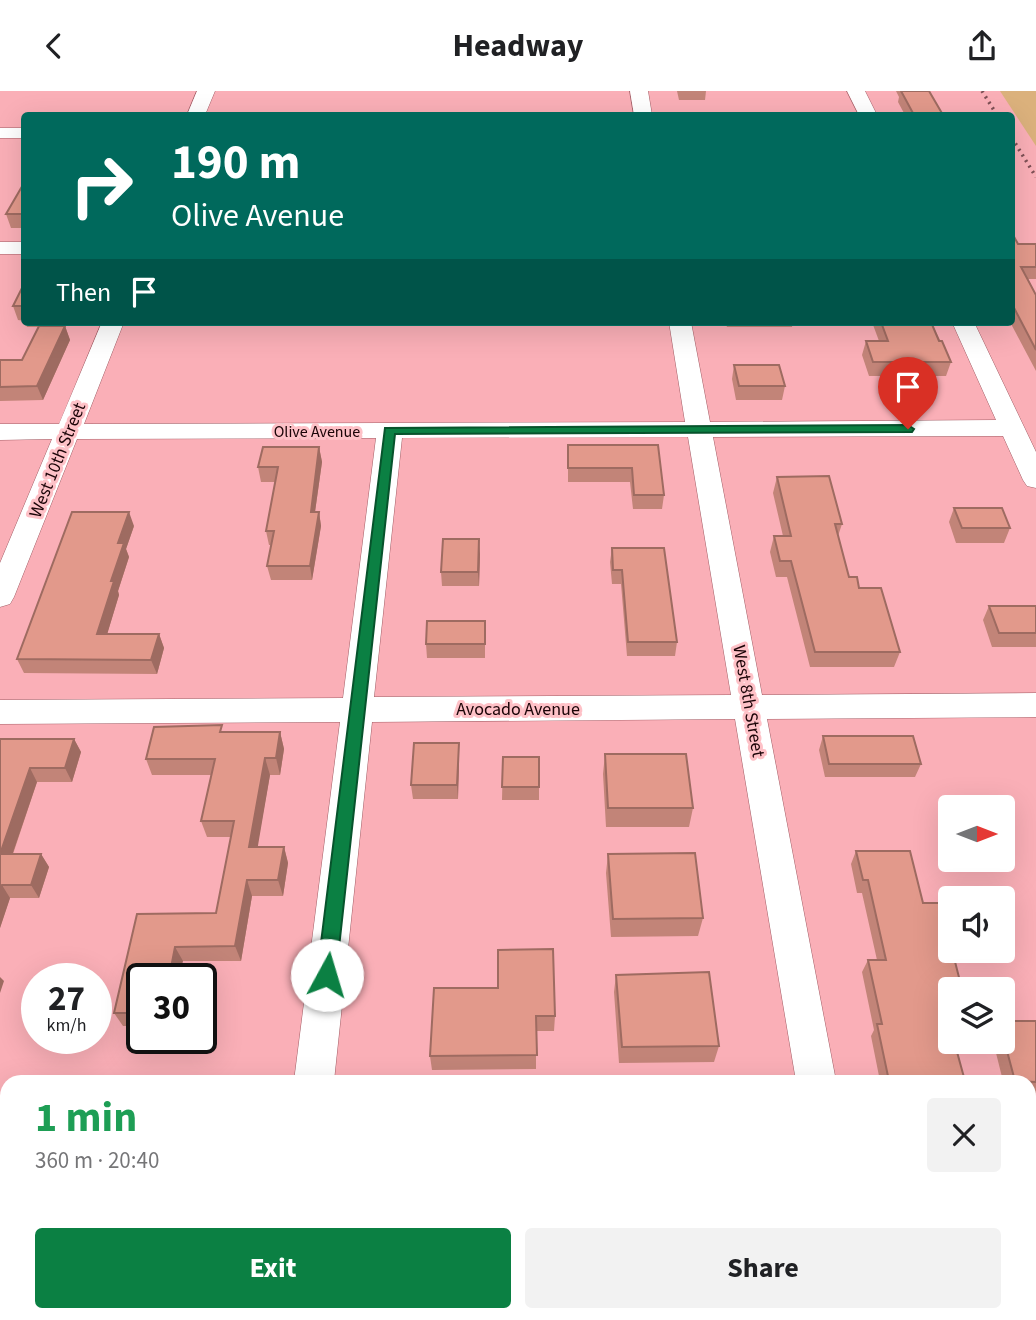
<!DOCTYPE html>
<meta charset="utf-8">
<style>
:root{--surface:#fff;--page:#f2f2f2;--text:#202124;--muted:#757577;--accent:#0b8043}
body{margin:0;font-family:"Source Sans 3",sans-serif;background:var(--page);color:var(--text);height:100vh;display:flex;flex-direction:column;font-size:26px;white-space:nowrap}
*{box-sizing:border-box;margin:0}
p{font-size:23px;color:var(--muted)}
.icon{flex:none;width:38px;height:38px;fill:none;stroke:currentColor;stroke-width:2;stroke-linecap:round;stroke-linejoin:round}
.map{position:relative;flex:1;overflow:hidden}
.side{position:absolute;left:0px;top:984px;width:1036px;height:247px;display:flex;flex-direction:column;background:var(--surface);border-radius:21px 21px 0 0;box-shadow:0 7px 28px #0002}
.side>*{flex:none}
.guide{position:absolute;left:21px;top:21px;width:994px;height:214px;border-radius:7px;box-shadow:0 7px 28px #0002;background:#00695c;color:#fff;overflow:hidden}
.needle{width:46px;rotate:90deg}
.controls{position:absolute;left:938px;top:704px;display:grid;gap:14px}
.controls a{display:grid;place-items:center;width:77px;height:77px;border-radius:7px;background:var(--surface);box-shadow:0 7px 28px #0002;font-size:35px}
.speed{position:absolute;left:21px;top:872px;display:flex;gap:14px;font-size:35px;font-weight:700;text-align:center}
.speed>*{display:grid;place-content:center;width:91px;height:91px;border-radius:50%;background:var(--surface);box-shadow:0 7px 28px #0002;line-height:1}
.speed small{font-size:18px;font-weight:400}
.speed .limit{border:4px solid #111;border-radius:10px;background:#fff;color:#111}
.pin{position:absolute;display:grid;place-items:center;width:60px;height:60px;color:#fff;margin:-72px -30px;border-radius:50% 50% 50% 0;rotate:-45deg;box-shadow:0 0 7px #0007}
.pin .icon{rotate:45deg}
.me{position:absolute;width:77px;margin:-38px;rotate:6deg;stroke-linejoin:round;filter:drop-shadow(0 0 5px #0008)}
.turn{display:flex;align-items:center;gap:24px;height:147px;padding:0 35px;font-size:32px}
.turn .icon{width:91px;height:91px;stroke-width:2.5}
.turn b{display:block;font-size:49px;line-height:60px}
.then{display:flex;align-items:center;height:66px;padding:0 35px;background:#0003;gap:14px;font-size:26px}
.round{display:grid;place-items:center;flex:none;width:74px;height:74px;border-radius:7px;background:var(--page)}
.head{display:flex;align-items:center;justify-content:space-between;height:119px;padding:0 35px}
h1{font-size:42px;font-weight:700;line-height:52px;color:#1e9e55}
.cta{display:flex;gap:14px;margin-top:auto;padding:14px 35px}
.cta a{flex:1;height:80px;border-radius:7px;background:var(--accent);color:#fff;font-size:28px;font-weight:700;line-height:80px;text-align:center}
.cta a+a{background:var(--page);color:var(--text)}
header{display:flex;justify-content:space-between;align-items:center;height:91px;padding:0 35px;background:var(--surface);font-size:32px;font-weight:700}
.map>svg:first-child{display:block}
.green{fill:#dbb17c}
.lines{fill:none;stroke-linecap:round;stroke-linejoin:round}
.minor-casing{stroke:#a15e66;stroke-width:1}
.minor{fill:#fff;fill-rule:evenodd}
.rail{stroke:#7e5055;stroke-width:3.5;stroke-dasharray:2 4.5;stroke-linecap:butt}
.wall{fill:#c28478}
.shaded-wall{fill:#9e6b61}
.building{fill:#e2998b;stroke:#9e6b61;stroke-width:2}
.route{fill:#0b8043;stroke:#07532c;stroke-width:2}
.labels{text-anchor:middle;stroke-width:6;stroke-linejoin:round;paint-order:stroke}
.far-street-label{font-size:16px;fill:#1b0407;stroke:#fec1c7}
.street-label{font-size:18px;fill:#1b0407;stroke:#fec1c7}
</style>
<header><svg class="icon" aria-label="back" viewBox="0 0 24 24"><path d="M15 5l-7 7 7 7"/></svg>Headway<svg class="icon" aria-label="share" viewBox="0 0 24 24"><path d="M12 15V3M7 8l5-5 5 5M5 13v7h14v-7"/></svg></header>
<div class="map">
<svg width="1036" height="1229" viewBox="0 0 1036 1229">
<rect width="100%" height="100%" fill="#faafb7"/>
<path class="green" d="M1000,0h36v55z"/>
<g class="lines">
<defs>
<path id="minor" d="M197,0h18l-10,24h-18z
M630,0h18l4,24h-18z
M847,0h18l12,24h-18z
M0,37h24v10h-24z
M0,151h24v12h-24z
M102,231h22l-40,102 601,-2 -16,-100h22l19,100 286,-2 -44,-98h22l62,130v36l-9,-2 -4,-6 -20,-44 -290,1 49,258 274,-2v24l-269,2 69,362h-40l-61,-362 -363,3 -38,359h-40l46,-359 -340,2v-24l343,-2 33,-260 -299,1 -63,158 -4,7 -10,3v-44l52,-124 -52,1v-16h59zM688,346l43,258 -357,2 28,-259z
M1029,1060h7v42h-7z
M0,1064h7v42h-7z
M264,1223h46l-1,6h-46z
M834,1223h46l1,6h-46z"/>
</defs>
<use href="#minor" class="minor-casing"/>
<use href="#minor" class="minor"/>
<path class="rail" d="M982,0l15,24
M1012,47l24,39"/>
</g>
<path class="wall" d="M677,0h29l-1,9h-26z
M896,0h33l14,24h-38l-7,-13 1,-5z
M24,92v45h-13l-5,-14z
M1012,142l6,11h18v35h-8l8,16v76l-26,-49h2z
M24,193v37l-6,-1 -5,-14z
M25,231h37l-2,4h5l5,14 -27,60 -43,1v-41h22l17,-33h-12z
M725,231h68l-1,5h-65z
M872,231h59l20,40 -5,14h-77l-7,-21 4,-14h13z
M734,274l51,21 -3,14h-46l-4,-21z
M568,354h90l6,50 -2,14h-29l-3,-27h-62z
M319,356l3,15 -7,50h4l2,14 -9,54h-41l-4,-14 4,-21h-2l-3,-14 9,-49h-14l-3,-15z
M777,386l65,47 -4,12 11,41 10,11 41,64 -6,15h-84l-23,-90h-11l-6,-25 4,-16h9l-10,-43z
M954,417l56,20 -6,15h-48l-7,-21z
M134,435l-8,23 3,8 -11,34 1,4 -12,39h52l5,14 -7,26 -133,-1 -7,-14z
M612,457l65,94 -2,14h-48l-6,-72h-9l-2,-22z
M480,463l-1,32h-37l-1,-14z
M989,515h47v41h-44l-9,-27z
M485,530v37h-58l-1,-14z
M224,641h56l4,17 -4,26h-10l-13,72h27l4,16 -5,33h-31l-11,65h-58l-41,17v48h-19l-9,-13 23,-99 79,-1 15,-76h-24l-6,-16 10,-46h-59l-6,-16z
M823,645l98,28 -6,13h-90l-6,-27z
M0,648h74l7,13 -9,30h-35l-24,72h28l8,13 -10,31h-29l-10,30z
M605,663l88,54 -4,19h-83l-3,-53z
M459,666l-1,42h-45l-2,-14z
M503,666l36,30v13h-37z
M856,760l67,52 27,47h19l-2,3h-14l-3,36v26h-2l17,66h-85l-9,-45 3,-6 -12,-58 6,-12h9l-15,-67h-5l-6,-29z
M608,763l95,64 -5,18 -87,1 -5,-64z
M616,884l103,71 -5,16 -95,1 -5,-71z
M498,897l57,28 -1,15h-18v38l-104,1 -2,-14z
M1003,930h33v72l-7,-1v-11h-26l-10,-40h10z
M956,1223h60l1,6h-60z"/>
<path class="shaded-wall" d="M65,235l5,14 -27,60 -6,-14z
M319,356l3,15 -9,64 -2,-14z
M129,421l5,14 -8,23 3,8 -11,34 1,4 -16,53 -6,-14 14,-53 7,-38z
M319,421l2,14 -9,54 -2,-14z
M479,448l1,15 -1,32 -1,-14z
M159,543l5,14 -7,26 -6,-14z
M280,641l4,17 -4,26 -4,-17z
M74,648l7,13 -9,30 -7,-14z
M459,652v14l-1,42 -1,-14z
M265,667l5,17 -15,88 -6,-16z
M30,677l7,14 -29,85 -8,-13z
M284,756l4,16 -5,33 -5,-16z
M41,763l8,13 -10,31 -8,-13z
M247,789l5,16 -11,65 -6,-15z
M2,794l8,13 -10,30v-38z
M175,856l8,14 -4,17h-10z
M0,886l4,4 -4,12z
M128,1223h10l-2,6h-9z"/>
<path class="building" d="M901,0h28l14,24h-29z
M24,92v31h-18z
M1012,142l6,11h18v23h-15l15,28v55l-24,-46z
M24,193v22h-11z
M881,231h50l8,19h3l9,21h-78l-7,-21h22z
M39,235h26l-28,60 -37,1v-27h22z
M734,274h45l6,21h-46z
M568,354h90l6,50h-30l-2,-27h-64z
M263,356h56l-8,65h8l-9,54h-43l7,-35h-8l12,-64h-20z
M829,385l13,48h-7l14,53h8l2,11h22l19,64h-85l-24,-91h-11l-6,-25h17l-14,-59z
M954,417h48l8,20h-48z
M72,421h57l-11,31h6l-13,38h3l-17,53h62l-8,26 -134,-1z
M443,448h36l-1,33h-37z
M612,457h52l13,94h-49l-6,-72h-9z
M989,515h47v27h-37z
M427,530h58v23h-59z
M222,634l-2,7h60l-4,26h-11l-16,89h35l-6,33h-31l-12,66 -60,1 -6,31h-27v35h-28l23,-99 79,-1 18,-92h-33l14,-62h-69l8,-32z
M823,645h90l8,28h-92z
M0,648h74l-9,29h-35l-30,86h41l-10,31h-29l-2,5z
M414,652h45l-2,42h-46z
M605,663h81l7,54h-85z
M503,666h36v30h-37z
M856,760h54l13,52h27v47h2l10,39h-12v14h-5l5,22v16h4l11,40h-76l-12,-57h5l-14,-64h18l-18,-80h-5z
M695,762l8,65 -90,1 -5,-65z
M553,858l2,67h-19l1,39 -107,1 4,-68h64v-38z
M709,881l10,74 -97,1 -6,-72z
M1003,930h33v61l-21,-1 -12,-45z
M81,1223h47l-1,6h-48z
M503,1223h46v6h-46z
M967,1223h49l1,6h-49z"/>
<path class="route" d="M908,334l6,4 -2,3 -517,2 -59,541 -2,6 -7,3 -7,-3 -3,-6 68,-547z"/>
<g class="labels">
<g class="far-street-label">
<text x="317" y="346">Olive Avenue</text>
</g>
<g class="street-label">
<text transform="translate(57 369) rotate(-68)" y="6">West 10th Street</text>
<text transform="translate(749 610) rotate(80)" y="6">West 8th Street</text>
<text x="518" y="624">Avocado Avenue</text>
</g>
</g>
</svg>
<div class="controls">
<a><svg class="needle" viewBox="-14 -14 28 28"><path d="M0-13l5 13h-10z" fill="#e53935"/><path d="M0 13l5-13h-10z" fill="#757577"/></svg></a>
<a><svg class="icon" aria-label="sound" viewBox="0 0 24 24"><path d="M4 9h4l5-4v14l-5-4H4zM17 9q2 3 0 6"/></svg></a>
<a><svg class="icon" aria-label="layers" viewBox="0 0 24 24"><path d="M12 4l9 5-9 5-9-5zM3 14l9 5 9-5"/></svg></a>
</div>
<div class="speed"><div>27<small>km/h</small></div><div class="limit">30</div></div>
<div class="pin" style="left:908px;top:338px;background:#d93025"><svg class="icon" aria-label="arrive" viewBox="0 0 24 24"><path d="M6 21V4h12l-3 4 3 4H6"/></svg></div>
<svg class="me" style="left:327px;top:884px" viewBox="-20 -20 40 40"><circle r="19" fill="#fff"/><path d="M0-13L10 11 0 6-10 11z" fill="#0b8043"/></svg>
<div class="guide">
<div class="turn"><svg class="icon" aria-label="right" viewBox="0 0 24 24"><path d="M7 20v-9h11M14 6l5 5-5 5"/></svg><div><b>190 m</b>Olive Avenue</div></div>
<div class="then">Then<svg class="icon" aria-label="arrive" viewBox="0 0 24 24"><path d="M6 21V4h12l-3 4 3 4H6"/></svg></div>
</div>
<section class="side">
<div class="head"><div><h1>1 min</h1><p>360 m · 20:40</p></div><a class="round"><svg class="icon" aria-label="close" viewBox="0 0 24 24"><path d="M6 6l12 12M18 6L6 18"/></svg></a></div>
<div class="cta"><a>Exit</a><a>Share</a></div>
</section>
</div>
